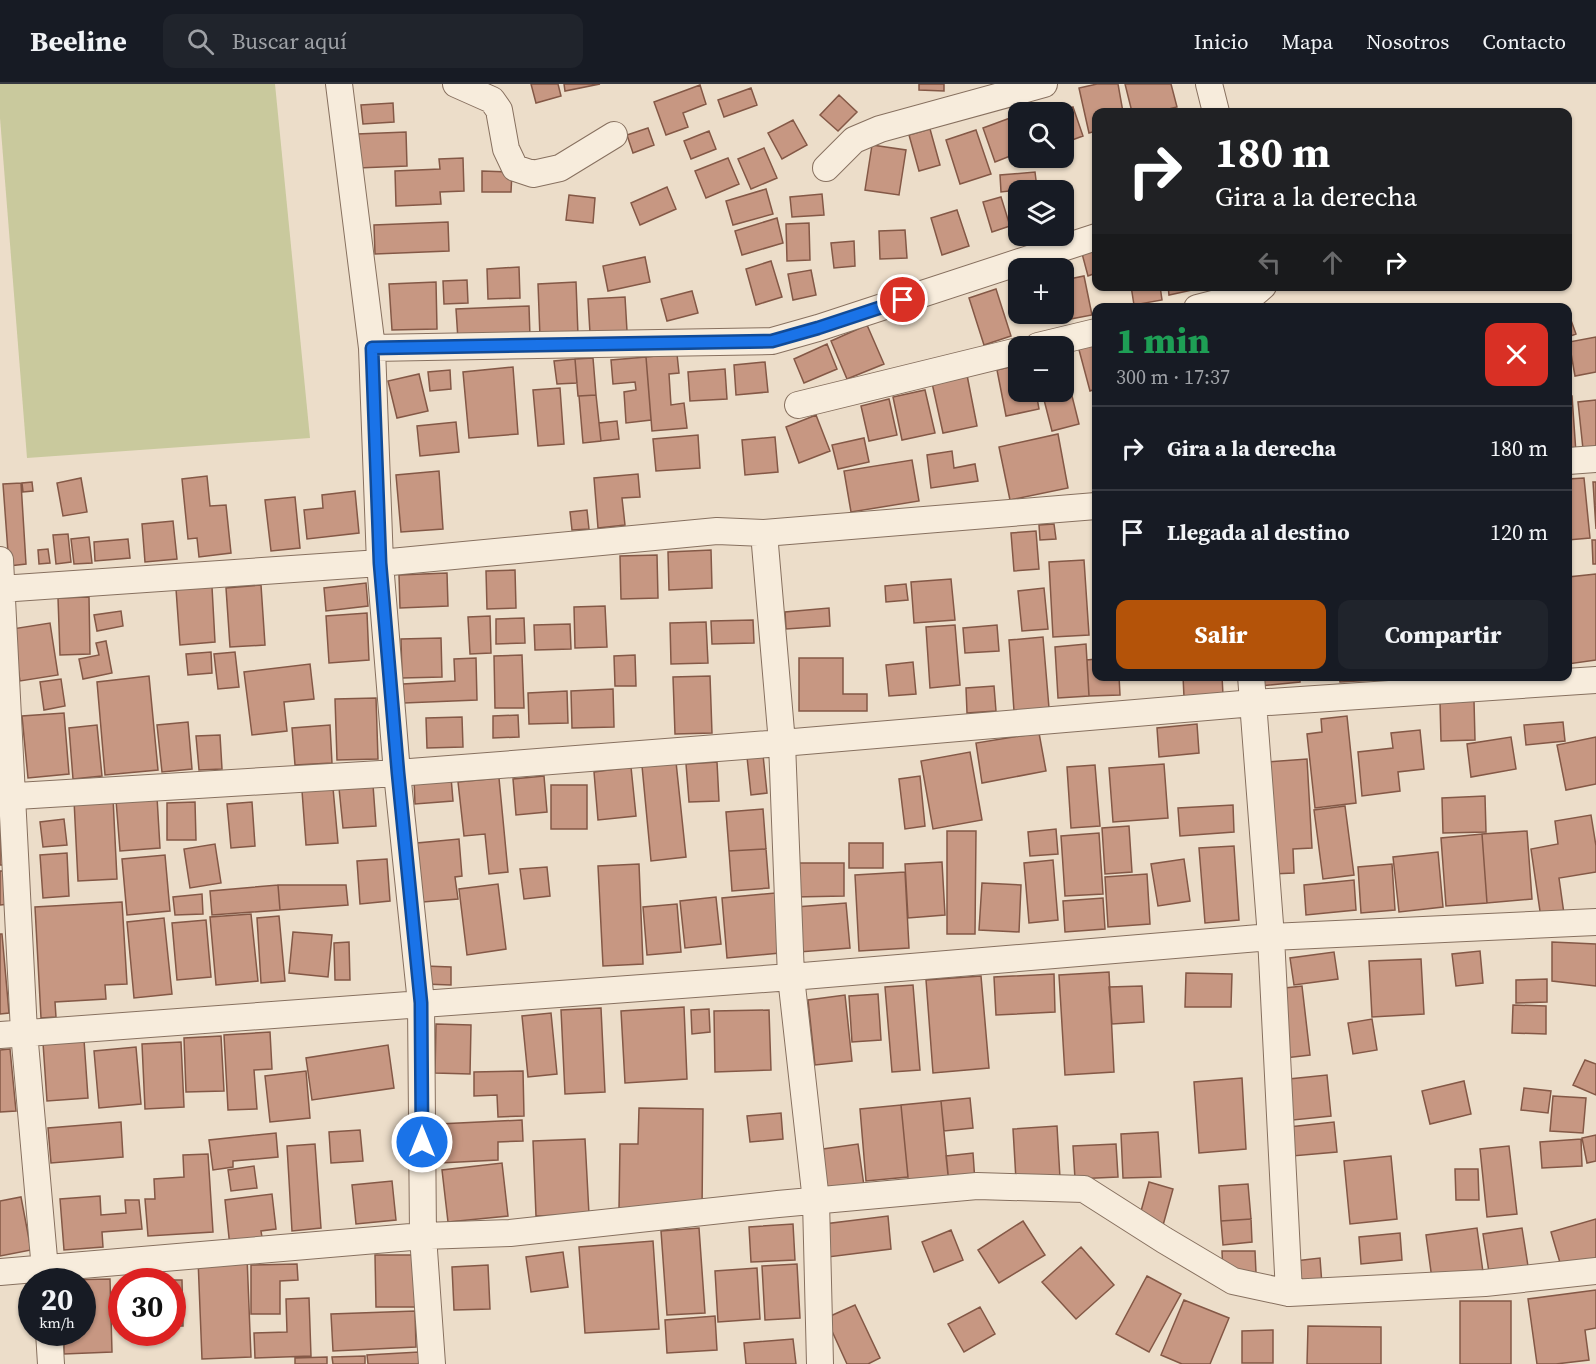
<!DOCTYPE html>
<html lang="es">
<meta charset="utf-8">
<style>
:root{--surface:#171b24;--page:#20242c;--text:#f1f3f6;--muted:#9ea1a6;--line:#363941;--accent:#b45309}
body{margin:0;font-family:"Source Serif 4",serif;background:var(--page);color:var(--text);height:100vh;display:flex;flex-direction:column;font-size:22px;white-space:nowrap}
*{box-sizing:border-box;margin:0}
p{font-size:20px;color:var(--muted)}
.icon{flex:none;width:33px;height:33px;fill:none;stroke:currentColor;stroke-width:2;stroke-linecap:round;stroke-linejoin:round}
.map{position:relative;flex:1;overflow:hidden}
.panel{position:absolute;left:1092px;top:219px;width:480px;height:378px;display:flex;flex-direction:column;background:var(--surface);border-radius:12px;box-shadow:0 2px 4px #0004}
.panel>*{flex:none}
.guide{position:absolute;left:1092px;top:24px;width:480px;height:183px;border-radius:12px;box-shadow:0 2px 4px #0004;background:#202124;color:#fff;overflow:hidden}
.tools{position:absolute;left:1008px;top:18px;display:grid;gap:12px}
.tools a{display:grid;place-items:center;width:66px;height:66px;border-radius:12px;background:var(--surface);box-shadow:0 2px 4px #0004;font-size:30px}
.speed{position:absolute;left:18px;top:1184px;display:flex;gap:12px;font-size:30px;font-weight:700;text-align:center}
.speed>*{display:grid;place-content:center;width:78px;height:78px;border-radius:50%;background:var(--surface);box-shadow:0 2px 4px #0004;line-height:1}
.speed small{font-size:15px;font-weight:400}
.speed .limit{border:9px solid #d22;background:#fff;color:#111}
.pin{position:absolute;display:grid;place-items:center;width:51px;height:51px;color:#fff;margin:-26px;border:3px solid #fff;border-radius:50%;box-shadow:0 2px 6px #0007}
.me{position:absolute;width:66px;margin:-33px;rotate:0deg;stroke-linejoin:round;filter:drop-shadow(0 0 4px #0008)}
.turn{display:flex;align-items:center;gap:21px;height:126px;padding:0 24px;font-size:27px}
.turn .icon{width:78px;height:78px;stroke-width:2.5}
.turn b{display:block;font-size:42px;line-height:51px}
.lanes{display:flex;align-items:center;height:57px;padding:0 24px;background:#0003;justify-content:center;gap:30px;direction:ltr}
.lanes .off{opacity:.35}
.round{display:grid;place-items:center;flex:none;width:63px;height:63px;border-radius:12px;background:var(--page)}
.overview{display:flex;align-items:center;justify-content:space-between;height:102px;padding:0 24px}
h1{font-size:36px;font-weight:800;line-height:45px;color:#1e9e55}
.primary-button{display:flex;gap:12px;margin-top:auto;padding:12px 24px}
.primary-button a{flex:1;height:69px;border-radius:12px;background:var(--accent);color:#fff;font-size:24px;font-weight:800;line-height:69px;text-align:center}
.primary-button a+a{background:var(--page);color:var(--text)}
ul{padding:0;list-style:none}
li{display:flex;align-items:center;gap:18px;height:84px;padding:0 24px;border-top:2px solid var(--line)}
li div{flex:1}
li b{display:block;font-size:22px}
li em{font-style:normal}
header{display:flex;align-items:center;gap:36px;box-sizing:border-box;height:84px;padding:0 30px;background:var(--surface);border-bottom:2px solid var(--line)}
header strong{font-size:28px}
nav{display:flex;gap:33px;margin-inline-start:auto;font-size:21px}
.search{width:420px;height:54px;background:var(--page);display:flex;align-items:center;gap:15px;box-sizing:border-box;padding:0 21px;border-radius:12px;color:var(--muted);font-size:22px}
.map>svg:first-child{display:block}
.green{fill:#c9c99d}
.building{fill:#c79782;stroke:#845846;stroke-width:1.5}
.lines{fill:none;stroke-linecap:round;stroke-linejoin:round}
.street-casing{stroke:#87705f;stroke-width:28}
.street{stroke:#f7ecdc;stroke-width:26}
.route-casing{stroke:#114b97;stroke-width:15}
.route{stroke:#1a73e8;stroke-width:10}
</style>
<header>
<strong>Beeline</strong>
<div class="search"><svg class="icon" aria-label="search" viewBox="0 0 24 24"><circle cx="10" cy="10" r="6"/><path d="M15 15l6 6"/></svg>Buscar aquí</div>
<nav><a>Inicio</a><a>Mapa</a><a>Nosotros</a><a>Contacto</a></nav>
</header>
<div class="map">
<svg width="1596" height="1280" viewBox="0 0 1596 1280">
<rect width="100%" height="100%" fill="#ecddc9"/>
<path class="green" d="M0,0h275l35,354 -283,20 -27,-340z"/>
<path class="building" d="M531,0h27l3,12 -25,7z
M564,0h36l-35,7z
M919,0h25v7l-25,-1z
M1097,0h21l5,28h-27v19l-7,2 -10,-45z
M1125,0h46l6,23 -21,5h-24z
M700,1l6,19 -23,9 5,14 -22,8 -12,-33z
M751,4l6,17 -33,12 -6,-17z
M839,11l18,17 -19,19 -18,-16z
M393,19l1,19 -31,2 -2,-19z
M1073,23l10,29 -19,7v-31h-8z
M1010,34l8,25v10l-23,9 -12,-34z
M793,36l14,25 -25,14 -14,-26z
M648,44l6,17 -21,8 -6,-18z
M930,45l10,36 -21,6 -10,-36z
M976,46l15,44 -31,10 -14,-44z
M709,47l7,18 -25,10 -7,-18z
M406,48l1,34 -49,2 -1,-34z
M872,61l34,5 -7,45 -34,-5z
M764,64l13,30 -26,11 -13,-30z
M463,74l1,33 -24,1 1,12 -45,2 -1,-35 45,-2 -1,-10z
M728,74l11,26 -33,14 -11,-27z
M482,87l30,1 -1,20h-29z
M1035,88l2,16 -36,4 -1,-17z
M667,103l9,22 -36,16 -9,-22z
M766,105l7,25 -40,11 -7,-24z
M822,110l2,21 -32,2 -2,-20z
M569,111l26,3 -2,25 -27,-3z
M1001,113l9,29 -18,6 -9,-30z
M957,126l12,36 -27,9 -11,-37z
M777,134l6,25 -41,12 -7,-24z
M448,138l1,29 -74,3 -1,-29z
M809,139l1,37 -23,1 -1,-37z
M905,146l2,28 -27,1 -1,-28z
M854,157l1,25 -21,2 -3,-25z
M1096,158v31l-8,3 -8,-30z
M645,173l5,25 -42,9 -5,-25z
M771,177l11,36 -26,8 -10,-36z
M519,183l1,31 -32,1 -1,-30z
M811,186l5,25 -23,5 -5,-26z
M1084,192l8,39 -32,6 -1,-7h5v-34z
M467,196l1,23 -24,1 -1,-23z
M436,198l1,47 -45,1 -3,-46z
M576,198l2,53 -38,2 -2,-53z
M1131,202h29l2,14 -28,5z
M1168,202h29v3l-28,6z
M996,205l15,47 -27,9 -15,-47z
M692,207l6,22 -31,8 -6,-22z
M625,213l2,34 -37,2 -2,-34z
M529,222l1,31 -72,3 -2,-31z
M1568,228l8,22 -8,3z
M1024,230h30l-29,5z
M867,241l17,39 -37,15 -16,-38z
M1596,253v35l-21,4 -6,-34z
M1096,257v48l-6,2 -12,-45z
M827,260l10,25 -33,14 -10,-24z
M677,270l2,19 -10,1 2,31 13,-2 3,25 -35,3 -6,-74z
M646,273l5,63 -25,3 -2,-31 12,-2 -1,-8 -22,2 -2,-24z
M593,274l3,37 -18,1 -3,-37z
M575,275l2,24 -20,1 -3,-23z
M765,278l3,30 -32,3 -2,-30z
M1018,281v27h18l3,17 -33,7 -9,-46z
M513,283l5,67 -49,4 -6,-66z
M725,285l2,30 -37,2 -2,-29z
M450,286l1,19 -21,2 -2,-19z
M419,290l9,37 -31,7 -9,-37z
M967,291l10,51 -34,7 -11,-50z
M1067,292l12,48 -27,7 -10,-39h22v-15z
M560,304l4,56 -26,2 -5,-56z
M925,306l10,43 -33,7 -9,-43z
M596,311l5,46 -18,2 -4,-47z
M1568,312h4l4,57 -8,1z
M889,315l8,36 -28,6 -8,-35z
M1596,316v48l-13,1 -5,-47z
M816,331l14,36 -31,12 -13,-36z
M617,337l2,18 -18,2 -2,-18z
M456,338l3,30 -39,4 -3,-30z
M1058,350l10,54 -58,12 -11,-53z
M698,351l2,33 -44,3 -3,-32z
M775,353l3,35 -33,3 -3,-35z
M864,354l5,24 -31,7 -6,-24z
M952,367l2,17 21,-4 3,17 -47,7 -4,-33z
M912,376l7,41 -68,11 -7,-41z
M439,387l4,58 -42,3 -5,-57z
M638,390l2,23 -18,1 3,27 -27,3 -4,-50z
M207,392l3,30 16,-1 5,48 -32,4 -2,-19 -9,1 -6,-60z
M81,394l6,34 -24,4 -6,-33z
M1584,394l6,60 -22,2v-61z
M32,398l1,9 -10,1 -1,-9z
M1593,398h3v47z
M21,399l5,81 -17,2 -6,-82z
M355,407l4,42 -52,6 -3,-29 19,-2 -1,-13z
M295,413l5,51 -29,3 -6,-51z
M587,426l2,19 -17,1 -2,-18z
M173,437l4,38 -32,3 -3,-38z
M1054,440l2,15 -16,1 -1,-15z
M1036,447l3,38 -25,2 -3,-38z
M68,450l3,28 -15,2 -3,-29z
M89,453l3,26 -18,1 -3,-25z
M128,455l2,19 -35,3 -1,-19z
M1592,456h4v24h-3z
M48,465l2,14 -11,1 -1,-14z
M711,466l1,38 -43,2 -1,-38z
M657,471l1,43 -37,1 -1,-43z
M1084,476l5,75 -36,2 -4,-75z
M515,486l1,38 -29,1 -1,-38z
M447,489l1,33 -48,2 -1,-33z
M1596,490v86l-28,4v-87z
M951,495l4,41 -41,3 -3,-41z
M366,499l2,23 -42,5 -2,-23z
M906,500l2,16 -22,2 -1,-16z
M261,501l4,60 -35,2 -4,-59z
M212,503l3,55 -35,3 -4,-56z
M1044,504l4,41 -26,2 -4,-40z
M89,513l1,57 -30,1 -2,-57z
M1093,521h3v45h-2z
M605,522l2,41 -32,1 -1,-41z
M829,524l1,18 -44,3 -1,-17z
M121,527l2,15 -26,5 -3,-16z
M367,529l2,47 -40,3 -3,-47z
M490,532l1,37 -21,1 -2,-37z
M524,534l1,25 -29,1v-25z
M753,536l1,23 -42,1 -1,-23z
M706,538l2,41 -37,1 -1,-41z
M50,539l8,52 -38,6 -8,-52z
M570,540l1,25 -36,1 -1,-25z
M955,541l5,60 -30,3 -4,-61z
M997,541l2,26 -34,2 -2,-25z
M1043,553l6,71 -35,3 -5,-71z
M441,554l1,39 -40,1 -1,-39z
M106,557l6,32 -29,6 -4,-20 20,-4 -3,-12z
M1086,560l3,52 -31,2 -3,-51z
M211,568l1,21 -24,2 -2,-21z
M235,568l4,35 -21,2 -4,-35z
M522,571l2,53h-29l-1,-52z
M635,571l1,31h-21l-1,-30z
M476,574l1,42 -73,3 -1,-19 52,-3 -1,-22z
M799,574h44v36h24v17h-68z
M1096,575v17h23l1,19 -31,1 -2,-36z
M913,578l3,32 -27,2 -3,-31z
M310,580l4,35 -30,3 3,29 -35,4 -8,-63z
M149,592l9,94 -53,5 -8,-93z
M710,592l2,57 -37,1 -2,-57z
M1183,592h39l1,19 -39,2z
M1259,592h41v6l-40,4z
M1339,592h35l1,4 -35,2z
M61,595l4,27 -21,4 -4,-28z
M994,602l2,25 -29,2 -1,-25z
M613,605l1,38 -42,1 -1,-37z
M567,607l1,32 -39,1 -1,-31z
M376,614l2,61 -41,1 -2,-61z
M1474,617l1,39 -34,1 -1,-39z
M64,629l5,61 -41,4 -6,-62z
M518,631l1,22 -26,1v-22z
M1347,632l9,87 -41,5 -8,-74 15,-2 -1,-13z
M462,633l1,30 -36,1 -1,-30z
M188,638l4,47 -30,3 -5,-47z
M1563,638l2,19 -39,4 -2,-20z
M1197,640l2,29 -40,4 -2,-29z
M97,641l5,51 -29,3 -4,-51z
M330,641l2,38 -37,2 -3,-37z
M1420,646l4,39 -26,3 2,19 -38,5 -4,-44 35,-4 -2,-15z
M1039,649l7,38 -64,12 -6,-40z
M220,651l2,34 -23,1 -3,-34z
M1511,653l5,32 -45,8 -4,-33z
M1596,653v47l-30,6 -9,-45z
M970,668l12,68 -49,9 -12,-68z
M763,671l4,38 -16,2 -4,-38z
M1307,675l5,89 -19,1 1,24 -22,1 -7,-112z
M676,678l10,95 -35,4 -9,-95z
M717,678l2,39 -30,1 -3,-38z
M1164,680l4,54 -55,4 -4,-54z
M1095,681l5,61 -29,2 -4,-61z
M631,683l5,49 -38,4 -4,-48z
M544,692l3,36 -31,3 -3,-36z
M920,692l5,50 -20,3 -6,-50z
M451,693l2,24 -38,3 -1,-25z
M499,694l9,94 -19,2 -4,-40 -21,2 -6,-54z
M373,701l3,41 -33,2 -4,-40z
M551,701h36v44h-36z
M333,704l5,55 -32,2 -4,-54z
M1485,712l1,36 -43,1 -1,-35z
M157,713l3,51 -40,3 -4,-51z
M113,714l4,81 -39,2 -4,-81z
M195,718l1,38h-29v-37z
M252,718l3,44 -24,2 -4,-44z
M1233,721l1,27 -54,4 -2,-28z
M1345,722l9,69 -31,4 -9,-69z
M0,724l8,57h-8z
M763,725l3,40 -37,2 -3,-39z
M1591,731l5,31v26l-37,6 5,36 -23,4 -10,-69 27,-5 -3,-23z
M64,735l3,26 -24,2 -3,-25z
M1129,742l3,46 -27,2 -3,-46z
M1056,745l2,25 -28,2 -2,-24z
M947,747h29l-1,103h-28z
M1527,747l5,68 -45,4 -5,-69z
M1099,749l4,61 -38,2 -4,-60z
M1482,750l5,69 -41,3 -5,-68z
M459,755l3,37 -7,1 3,22 -35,3 -6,-59z
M849,759h34v25h-34z
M215,760l6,39 -31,5 -6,-39z
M1234,762l5,74 -34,3 -6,-75z
M766,765l3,39 -37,3 -3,-40z
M1438,768l5,55 -44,5 -6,-55z
M67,769l2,43 -26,2 -3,-43z
M165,771l5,56 -43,4 -5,-56z
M387,775l3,42 -30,3 -3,-43z
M1184,775l6,42 -32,5 -7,-42z
M1053,776l5,60 -29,3 -5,-60z
M942,778l3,53 -37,3 -3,-54z
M794,779h50v33l-50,1z
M639,780l4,100 -40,2 -5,-100z
M1392,780l3,46 -34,3 -3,-46z
M547,783l3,29 -26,3 -4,-30z
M0,787h7l2,33 -9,1z
M905,788l4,76 -50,3 -4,-76z
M1147,790l3,50 -42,3 -3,-50z
M1354,796l2,30 -50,5 -2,-30z
M982,799l39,2 -2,47 -40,-2z
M498,800l8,65 -39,6 -8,-66z
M278,801l2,25 -68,5 -2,-24z
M278,801h68l2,20 -68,5z
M775,809l5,60 -53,5 -5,-60z
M202,810l1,20 -28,1 -2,-18z
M716,813l5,47 -36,4 -5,-47z
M1103,814l2,31 -40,3 -2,-31z
M122,818l5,82 -22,1 1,14 -51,3 1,15 -15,1 -6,-111z
M846,819l4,45 -51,4 -3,-45z
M677,820l4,48 -34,3 -4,-48z
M251,830l7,67 -42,4 -6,-68z
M279,832l6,65 -24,2 -4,-65z
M164,834l8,76 -38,4 -7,-76z
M206,836l5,57 -34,3 -5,-57z
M293,848l39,3 -4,42 -39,-4z
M0,850h2l7,79 -9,1z
M349,858l1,38h-15l-1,-37z
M1552,858l44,2v42l-44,-5z
M1480,867l3,32 -27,3 -4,-32z
M1334,868l4,27 -44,6 -4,-27z
M1421,875l3,55 -52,3 -3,-56z
M425,882l26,1v18l-27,-1z
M1109,888l5,100 -49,3 -6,-100z
M1186,889l46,1 -1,33h-46z
M1054,890l1,38 -59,3 -2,-38z
M981,892l8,92 -56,5 -7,-93z
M1547,895v23l-31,1v-23z
M913,901l7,85 -28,2 -7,-85z
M1142,902l2,36 -32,2 -3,-37z
M1302,902l8,69 -25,3 -9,-69z
M878,910l3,46 -29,2 -3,-46z
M845,911l7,66 -37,4 -7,-65z
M1513,921l33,1v28l-34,-1z
M684,923l3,72 -62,4 -4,-72z
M601,924l4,84 -40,2 -4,-84z
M709,925l1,23 -18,2 -1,-24z
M769,926l2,60 -56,2 -1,-61z
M551,929l6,61 -29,3 -6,-61z
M1372,935l5,31 -24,4 -5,-31z
M436,940l35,1 -1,49 -35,-1z
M270,948l2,37 -18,1 3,39 -29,1 -4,-75z
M221,952l3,55 -38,1 -2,-54z
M84,956l4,58 -41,3 -4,-58z
M181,958l3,65 -39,2 -3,-65z
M388,961l6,43 -82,12 -6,-42z
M136,963l5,57 -42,4 -5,-57z
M10,965l6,62 -16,1v-62z
M1585,976l11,4v31l-23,-10z
M306,987l4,47 -40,4 -5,-46z
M523,987l1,45 -26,1 -1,-22 -23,1v-24z
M1327,991l4,41 -38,4 -4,-41z
M1242,994l4,71 -47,4 -5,-71z
M1464,997l7,33 -41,10 -8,-33z
M1524,1004l27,3 -3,22 -27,-3z
M1553,1012l33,2 -3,35 -33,-2z
M970,1014l3,30 -29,3 -3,-30z
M941,1017l8,83 -40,4 -8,-83z
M901,1021l7,72 -42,4 -6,-72z
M639,1024l64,1 -1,102 -83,-1 1,-66h18z
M781,1029l2,26 -33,3 -3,-26z
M522,1036l1,21 -25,1v18l-58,3 -1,-39z
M121,1038l2,35 -72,6 -3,-35z
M1334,1038l3,30 -45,4 -3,-29z
M1057,1042l3,52 -44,2 -3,-51z
M360,1046l3,31 -32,2 -2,-31z
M1158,1048l3,45 -38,1 -2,-44z
M276,1049l2,24 -45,4v6l-20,3 -4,-30z
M1596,1051v26l-9,2 -5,-25z
M585,1055l4,75 -53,2 -3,-75z
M1581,1055l1,27 -40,2 -2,-26z
M315,1060l6,84 -29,3 -5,-85z
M858,1060l6,42 -42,7 -6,-43z
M1116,1060l2,33 -43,2 -2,-33z
M1509,1062l8,68 -30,3 -7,-68z
M973,1069l2,29 -26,2 -3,-28z
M208,1070l5,78 -65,4 -3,-37h10l-1,-20 30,-2 -1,-22z
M1391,1072l6,63 -47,5 -6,-63z
M502,1079l6,53 -60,6 -6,-52z
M254,1082l3,22 -26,3 -3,-21z
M1455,1085h23l1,31h-23z
M392,1097l4,39 -40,4 -4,-39z
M1149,1098l24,7 -11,40 -24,-7z
M1248,1100l3,35 -30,2 -2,-35z
M272,1110l4,35 -15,2 2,12 -33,4 -5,-47z
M100,1112l1,19 25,-2 -1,-13h14l3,29 -40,3 1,15 -39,3 -4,-51z
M21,1113l10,53 -31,6v-55z
M888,1132l3,33 -63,8 -4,-33z
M1251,1135l1,23 -29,3 -2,-24z
M1596,1135v44l-33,10 -12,-41z
M1023,1137l22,34 -46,28 -21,-33z
M793,1140l2,36 -44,2 -2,-35z
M699,1144l6,85 -38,2 -6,-84z
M1477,1144l6,44 -51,7 -6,-44z
M1522,1144l6,38 -39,6 -6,-38z
M951,1146l12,30 -29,12 -12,-30z
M1400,1149l2,27 -41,4 -2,-27z
M653,1157l6,88 -74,4 -6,-86z
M1081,1163l33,38 -38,34 -34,-37z
M1222,1167h33l1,22 -33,1z
M563,1168l5,35 -37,5 -5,-35z
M375,1171h40v52h-39z
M247,1173l4,100 -49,2 -4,-100z
M1320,1174l2,27 -25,2 -2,-26z
M297,1180l1,16 -18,1v33h-29v-49z
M797,1180l3,54 -35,2 -3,-54z
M488,1181l2,44 -36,1 -2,-43z
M757,1184l3,51 -42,3 -3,-51z
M1147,1192l34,18 -32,58 -33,-18z
M110,1195l2,73 -48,2v-22h18v-51l-19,-1z
M153,1196h29l1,46h-11v-45z
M1596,1206v38l-11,2 4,30 -33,4h-19l-9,-65z
M309,1214l2,58 -56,2 -1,-25 33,-1 -1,-33z
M1184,1216l45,18 -19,46h-28l-21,-9z
M1460,1217h51v63h-51z
M855,1221l25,53 -12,6h-21l-21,-46z
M980,1223l15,27 -31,18 -16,-28z
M415,1227l1,36 -83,4 -2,-37z
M715,1232l2,34 -50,3 -2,-33z
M1308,1242l73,1v37h-74z
M1273,1246v33h-31v-32z
M126,1248h22v3l-22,1z
M793,1255l3,25h-50l-2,-21z
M419,1268v12h-51l-1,-9z
M365,1272v8h-32l-1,-7z
M327,1273v7h-32v-6z"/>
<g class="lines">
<defs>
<path id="street" d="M339,0l33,264 8,215 17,210 24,230 2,233 9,128
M456,0l36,16 7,10 7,39 9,19 18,6 27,-6 54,-33
M1209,0l7,28
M826,84l28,-28 26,-11 164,-45
M1197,224l58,-15 8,-7
M1038,262l58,-14
M372,264l400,-7 46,-13 278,-91
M798,321l220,-54
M1568,377l28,-2
M764,449l18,210 9,234 25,224 4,163
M0,476l24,472 22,249
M0,505l380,-26 337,-32 47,2 332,-27
M1251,592l20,261 18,356
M0,713l397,-24 385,-30 472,-40 342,-23
M0,951l791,-58 480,-40 325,-15
M0,1188l423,-36 87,-3 268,-29 199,-18 107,3 80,51 69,41 56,12 196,-10 111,-12
M49,1248l2,32"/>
</defs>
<use href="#street" class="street-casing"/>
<use href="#street" class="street"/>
</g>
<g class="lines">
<defs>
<path id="route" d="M422,1058l-1,-139 -23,-230 -18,-210 -8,-215 400,-7 46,-13 85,-28"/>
</defs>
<use href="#route" class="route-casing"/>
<use href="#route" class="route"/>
</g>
</svg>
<div class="tools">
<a><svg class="icon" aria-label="search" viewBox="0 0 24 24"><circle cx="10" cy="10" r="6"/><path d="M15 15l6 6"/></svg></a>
<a><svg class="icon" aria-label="layers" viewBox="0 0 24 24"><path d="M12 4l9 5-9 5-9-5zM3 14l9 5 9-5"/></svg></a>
<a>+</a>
<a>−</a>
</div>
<div class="speed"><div>20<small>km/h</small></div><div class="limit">30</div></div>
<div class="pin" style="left:903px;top:216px;background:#d93025"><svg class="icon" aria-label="arrive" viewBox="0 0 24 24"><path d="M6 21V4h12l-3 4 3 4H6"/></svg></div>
<svg class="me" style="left:422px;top:1058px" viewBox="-20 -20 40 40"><circle r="17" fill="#1a73e8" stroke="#fff" stroke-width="3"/><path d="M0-11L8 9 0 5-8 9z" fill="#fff"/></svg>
<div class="guide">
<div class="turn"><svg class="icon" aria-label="right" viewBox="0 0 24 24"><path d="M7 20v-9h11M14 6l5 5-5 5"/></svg><div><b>180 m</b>Gira a la derecha</div></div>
<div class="lanes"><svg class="icon off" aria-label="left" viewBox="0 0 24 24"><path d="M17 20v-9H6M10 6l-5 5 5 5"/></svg><svg class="icon off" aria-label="ahead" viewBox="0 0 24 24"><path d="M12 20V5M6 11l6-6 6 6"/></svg><svg class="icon" aria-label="right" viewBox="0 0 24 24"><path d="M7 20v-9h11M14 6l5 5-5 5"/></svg></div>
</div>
<section class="panel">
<div class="overview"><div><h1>1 min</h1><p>300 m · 17:37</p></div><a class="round" style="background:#d93025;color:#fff"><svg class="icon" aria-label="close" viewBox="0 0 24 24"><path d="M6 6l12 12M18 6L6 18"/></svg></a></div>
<ul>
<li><svg class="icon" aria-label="right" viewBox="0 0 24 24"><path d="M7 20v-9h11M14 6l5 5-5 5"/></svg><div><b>Gira a la derecha</b></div><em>180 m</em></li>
<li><svg class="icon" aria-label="arrive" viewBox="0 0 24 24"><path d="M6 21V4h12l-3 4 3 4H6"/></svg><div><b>Llegada al destino</b></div><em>120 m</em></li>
</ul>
<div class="primary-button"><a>Salir</a><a>Compartir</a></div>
</section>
</div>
